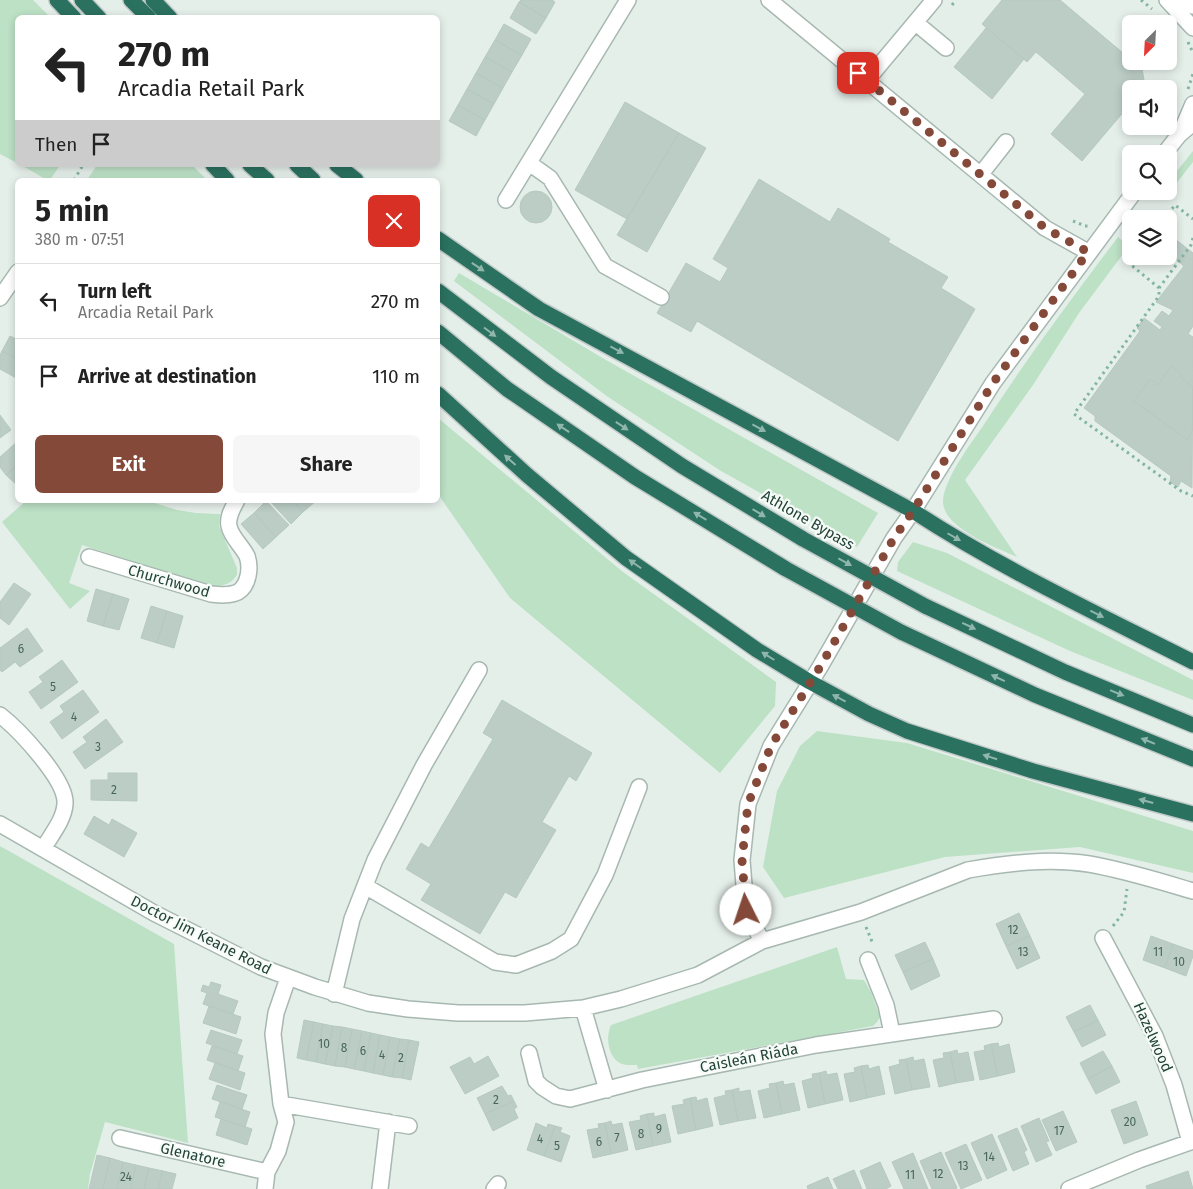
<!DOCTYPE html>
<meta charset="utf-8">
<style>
:root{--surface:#fff;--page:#f6f6f6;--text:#222;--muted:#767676;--line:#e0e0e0;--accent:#844939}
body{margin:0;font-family:"Fira Sans",sans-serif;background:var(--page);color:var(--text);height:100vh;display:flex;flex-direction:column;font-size:19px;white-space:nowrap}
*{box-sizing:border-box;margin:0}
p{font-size:16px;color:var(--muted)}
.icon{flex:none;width:28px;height:28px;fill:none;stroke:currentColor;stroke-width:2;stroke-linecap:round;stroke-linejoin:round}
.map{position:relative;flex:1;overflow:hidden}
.sheet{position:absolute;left:15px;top:178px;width:425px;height:325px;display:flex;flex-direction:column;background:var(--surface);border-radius:8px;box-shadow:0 2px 8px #0003}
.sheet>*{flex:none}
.hud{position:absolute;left:15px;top:15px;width:425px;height:152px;border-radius:8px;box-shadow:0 2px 8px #0003;background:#fff;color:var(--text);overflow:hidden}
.needle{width:32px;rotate:204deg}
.controls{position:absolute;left:1122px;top:15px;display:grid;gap:10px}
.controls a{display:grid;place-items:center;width:55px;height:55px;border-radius:8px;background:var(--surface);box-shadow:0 2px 8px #0003;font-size:25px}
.pin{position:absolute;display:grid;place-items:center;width:42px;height:42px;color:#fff;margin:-21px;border-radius:10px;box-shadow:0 2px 8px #0006}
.me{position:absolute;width:55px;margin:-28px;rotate:356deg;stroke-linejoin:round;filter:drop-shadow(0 0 4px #0008)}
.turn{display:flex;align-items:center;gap:18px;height:105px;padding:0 20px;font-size:22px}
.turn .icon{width:65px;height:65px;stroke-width:2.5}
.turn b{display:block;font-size:35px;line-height:42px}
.then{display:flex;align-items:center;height:48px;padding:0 20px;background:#0003;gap:10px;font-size:19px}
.round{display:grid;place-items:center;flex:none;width:52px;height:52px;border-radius:8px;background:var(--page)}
.headline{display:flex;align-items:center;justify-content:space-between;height:85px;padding:0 20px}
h1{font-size:30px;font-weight:700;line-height:38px}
.cta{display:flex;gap:10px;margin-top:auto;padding:10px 20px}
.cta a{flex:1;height:58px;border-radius:8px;background:var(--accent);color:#fff;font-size:20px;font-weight:700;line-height:58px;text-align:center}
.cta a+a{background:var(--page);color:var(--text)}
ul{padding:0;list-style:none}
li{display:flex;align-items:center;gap:15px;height:75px;padding:0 20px;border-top:1px solid var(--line)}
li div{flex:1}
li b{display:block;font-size:19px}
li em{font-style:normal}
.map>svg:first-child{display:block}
.green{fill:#bce1c5}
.building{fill:#bccdc6;stroke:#b6c9c1}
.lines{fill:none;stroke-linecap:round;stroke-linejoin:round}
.minor-casing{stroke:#a7b8b1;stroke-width:18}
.highway-casing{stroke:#c1cac8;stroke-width:18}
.path{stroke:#83b5a3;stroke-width:3;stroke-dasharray:2.5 4;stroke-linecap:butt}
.minor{stroke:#fff;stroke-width:15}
.highway{stroke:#2b7160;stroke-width:15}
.highway-bridge-casing{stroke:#c1cac8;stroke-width:18;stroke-linecap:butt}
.highway-bridge{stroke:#2b7160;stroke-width:15}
.oneway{fill:#90b6ac}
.route{stroke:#844939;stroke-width:9;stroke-dasharray:0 16.2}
.labels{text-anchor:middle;stroke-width:4.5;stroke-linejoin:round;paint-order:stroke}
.number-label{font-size:12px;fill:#48665c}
.street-label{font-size:15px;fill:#224339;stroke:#f6fbf8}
</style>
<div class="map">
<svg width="1193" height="1189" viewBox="0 0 1193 1189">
<rect width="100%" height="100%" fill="#e5efea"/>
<path class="green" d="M0,0h33l17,17 -32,1 -1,145 -17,-9z
M1193,151v11l-28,36 -6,-5 2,-2h8v-10z
M21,165h39l-10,15h-3z
M97,165h95l15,15h-120z
M1118,237l11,9 -50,67 -46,72 -68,95 52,77c-20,-9 -72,-28 -74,-54 -1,-21 28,-60 40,-77 42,-65 88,-127 135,-189z
M459,273l147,87 272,153 -21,34 -136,-76 -113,-74 -154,-116z
M438,418l185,154 153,110 -1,24 -55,67 -210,-175 -72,-104z
M27,500h118l32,10 19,3 24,1 -1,12 18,42v7c-7,10 -14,11 -27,11l-128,-41 -13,38 21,8 -20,18 -68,-87z
M913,542l34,11 246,127v20l-123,-49 -173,-80 1,-9z
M817,731l90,12 286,88v42l-113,-26 -135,10 -161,41 -21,-31 14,-76 23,-45z
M0,846l174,98 14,199 -83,-21 -15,52 -2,15h-88z
M837,947l9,32 18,1 7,12 9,25 -3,5 -4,4 -235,43 -1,-4c-6,0 -14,1 -19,-3 -11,-9 -12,-26 -7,-37z"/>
<path class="building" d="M521,0h31l3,2 -9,16 -27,-16z
M1002,0h58l82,69 2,11 -2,9h-11v14l-49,58 -31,-27 34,-40 -49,-42 -9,10 -45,-38z
M519,2l27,16 -10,16 -26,-16z
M504,24l27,15 -9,16 -27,-15z
M986,28l38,31 -32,40 -38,-32z
M495,40l27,15 -10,17 -27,-15z
M485,57l27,15 -9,16 -27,-15z
M476,73l27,15 -9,16 -27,-15z
M467,89l27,15 -9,16 -27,-15z
M625,102l54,31 -52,86 -52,-29z
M458,105l27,15 -9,16 -27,-15z
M679,133l27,15 -59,104 -30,-17z
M759,179l71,43 8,-14 52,31 -2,3 60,35 -7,11 34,21 -77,132 -201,-120 -6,11 -34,-19 29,-50 34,19 8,-14 -15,-9z
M520 207a16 16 0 1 1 32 0a16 16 0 1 1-32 0Z
M1175,239l18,14v73l-5,8 5,3 -1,151 -11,-7 -3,6 -8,-5 1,-6 -76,-55v-5l-11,-8 56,-77 -3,-3 7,-10 16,12 2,-3 -8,-6 8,-10 7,5 4,-6 -17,-8 28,-36 -15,-12v-5z
M10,336l8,4v19l-16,-8z
M2,351l16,8v20l-18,-10v-14z
M1171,366l11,9 -2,2 13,10v42l-5,11 -54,-39 16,-22 8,6z
M0,415l11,15 -11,8z
M18,441v23l-12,11 -6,-8v-10z
M18,464v22l-12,-11z
M269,500h23l11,12 -12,12z
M292,500h23l1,1 -13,11z
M266,501l23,24 -13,12 -22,-24z
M254,513l22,24 -13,12 -22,-25z
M14,583l17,11 -22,31 -9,-7v-16z
M96,589l17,5 -10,32 -16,-5z
M113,594l16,5 -10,31 -16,-4z
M151,606l16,5 -10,32 -16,-5z
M167,611l16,5 -9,32 -17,-5z
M27,628l16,23 -23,16 -5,-5 -13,10 -2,-2v-22z
M62,660l16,22 -37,27 -12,-17 14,-10 -4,-5z
M83,690l16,22 -37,27 -12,-17 14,-10 -4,-6z
M502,700l90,53 -16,28 -7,-5 -27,46 14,8 -40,68 -11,-6 -25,42 -59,-34 10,-16 -25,-15 15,-26 8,5 64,-109 -10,-6z
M106,719l17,23 -38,27 -12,-17 14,-10 -4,-5z
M108,773h29v28l-46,-1v-20h17z
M94,816l15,9 3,-6 25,14 -13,24 -40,-23z
M1019,913l11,23 -24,10 -10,-22z
M1030,936l10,22 -23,11 -11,-23z
M1151,936l22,8 -8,24 -22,-8z
M925,942l8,17 -30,13 -8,-17z
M1173,944l20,7v5l-7,20 -21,-8z
M933,959l7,17 -29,14 -8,-18z
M211,982l10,3 -3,9 20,7 -5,13 -30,-10 4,-11 -6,-2 2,-6 6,2z
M1090,1005l8,15 -24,12 -8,-15z
M209,1006l32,11 -5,17 -33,-11z
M304,1020l10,2 -8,38 -9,-2z
M1098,1020l8,15 -24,12 -8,-15z
M314,1022l9,2 -7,38 -10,-2z
M323,1024l10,2 -8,38 -9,-2z
M333,1026l9,1 -7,39 -10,-2z
M342,1027l10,2 -7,38 -10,-1z
M352,1029l10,2 -8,38 -9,-2z
M211,1030l31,10 -5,14 -31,-11z
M362,1031l9,2 -7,38 -10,-2z
M371,1033l9,2 -7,38 -9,-2z
M380,1035l10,2 -7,38 -10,-2z
M390,1037l10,2 -8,38 -9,-2z
M400,1039l9,1 -7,38 -10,-1z
M409,1040l10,2 -8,38 -9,-2z
M998,1043l1,4 10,-3 6,28 -17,4 -7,-32z
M991,1044l7,32 -18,4 -6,-28 11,-2 -1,-4z
M212,1046l31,10 -5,15 -31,-11z
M957,1050l1,4 10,-2 6,28 -18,3 -6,-31z
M1103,1051l9,15 -24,13 -8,-16z
M950,1052l6,31 -17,4 -6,-27 11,-2 -1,-5z
M488,1056l11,20 -34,18 -15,-27 20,-10 4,7z
M913,1057l1,4 10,-2 6,28 -18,3 -6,-31z
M906,1059l6,31 -17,4 -6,-27 11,-3 -1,-4z
M215,1063l30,10 -5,17 -31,-11z
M868,1065l1,4 10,-3 6,28 -18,4 -6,-32z
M861,1066l6,32 -17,4 -6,-28 11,-2 -1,-4z
M1112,1066l8,16 -24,12 -8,-15z
M826,1071l1,4 10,-2 6,27 -18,4 -6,-31z
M819,1073l6,31 -17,4 -6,-27 11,-3 -1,-4z
M783,1081l1,4 10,-2 6,27 -18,4 -6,-31z
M776,1083l6,31 -18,4 -6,-27 12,-3 -1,-4z
M217,1085l30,10 -5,14 -30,-10z
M502,1086l6,10 3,-1 3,6 -29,13 -8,-16z
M739,1088v4l11,-2 6,28 -18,3 -6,-31z
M732,1090l6,31 -18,4 -6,-27 12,-3 -1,-4z
M696,1097l1,4 10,-3 6,28 -17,4 -6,-32z
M690,1098l6,32 -18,4 -6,-28 12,-2 -1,-4z
M514,1101l3,6 -3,2 4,9 -25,13 -8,-17z
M1136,1101l12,34 -24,9 -13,-34z
M220,1102l30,10 -5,15 -30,-10z
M1063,1111l14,31 -21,9 -14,-31z
M654,1113v4l11,-3 6,28 -18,4 -6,-32z
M647,1114l6,32 -17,4 -7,-28 12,-2 -1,-4z
M1039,1118l10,23 -3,1 6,13 -16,7 -15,-36z
M221,1119l31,10 -5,16 -31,-10z
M611,1121l1,4 10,-2 6,27 -17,4 -6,-31z
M536,1123l11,5 1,-4 7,2 -11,30 -17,-6z
M605,1123l6,31 -18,4 -6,-28 12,-2 -1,-4z
M555,1126l7,2 -2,4 10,4 -9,26 -17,-6z
M1017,1128l10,22 -3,2 5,12 -16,7 -15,-35z
M992,1134l15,36 -20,9 -16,-36z
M966,1144l16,36 -21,9 -16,-36z
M941,1152l16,36 -3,1h-22l-12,-28z
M913,1153l15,36h-24l-12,-27z
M97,1155l13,3 -7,31h-14z
M110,1158l13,4 -6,27h-14z
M123,1162l13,3 -5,24h-14z
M880,1162l11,24 -5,3h-19l-7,-18z
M136,1165l13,3 -5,21h-13z
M149,1168l14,3 -5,18h-14z
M854,1170l8,19h-24l-5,-10z
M163,1171l13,3 -4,15h-14z
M1188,1171l5,18h-46l-1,-3z
M828,1177l5,12h-25l-1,-3z"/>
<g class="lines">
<defs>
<path id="minor" d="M769,0l276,228 43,24
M1167,0l26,28
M1179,0l14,6
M916,23l30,25
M867,80l67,-80
M1181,132l12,-28
M1164,154l15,-19 14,-12
M529,163l21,15 55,88 56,31
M981,174l25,-32
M506,200l122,-200
M0,298l18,-26
M89,557l122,37c9,1 19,2 27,-2 11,-7 13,-25 9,-36 -5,-10 -16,-19 -18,-30 -2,-10 4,-18 8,-26
M0,715c18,14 67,65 65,89 -1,16 -14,31 -22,45
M0,824l154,89 107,54 54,20 53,16 40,6 50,4h67l58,-5 38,-9 77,-24 64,-34 99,-29 107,-42c40,-7 81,-12 121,-6 35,6 70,17 104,27
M365,886l130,76 21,3 36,-14 19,-12 34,-64 34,-88
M1103,938l52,98 19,49 16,57
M762,941l-16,-31 -4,-50 6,-56 23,-58 49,-79 74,-129 19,-27 80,-128 142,-192
M868,960l18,45 6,28
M334,994l18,-75 23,-59 49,-95 55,-95
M583,1008l24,82
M529,1053l7,28 6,6 14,9 14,3 72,-19 174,-35 178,-26
M281,1104l128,22
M120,1138l147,34
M265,1189l2,-17 11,-21 8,-29 -5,-18 -8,-70 3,-21 12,-35
M380,1189l8,-67
M494,1189l4,-5
M1069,1189l70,-29 54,-19"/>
<path id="highway" d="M57,0l17,18
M82,0l17,18
M131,0l18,18
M153,0l17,18
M213,165l14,15
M250,165l17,15
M297,165l16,15
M337,165l19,15
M438,239l101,70 374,202c89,58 185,103 280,151
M438,291l113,86 131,89 121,73
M438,332l69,57 128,88 151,92
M438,394l89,81 99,83 131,92 53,32 59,32 38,17 126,40 160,43
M925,606l140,66 128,53
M901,632l134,63 158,64"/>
</defs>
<use href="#minor" class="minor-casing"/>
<use href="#highway" class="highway-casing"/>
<path class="path" d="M1141,0l11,9
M952,5l4,-5
M1188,42l5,11
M1188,89l5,-15
M1169,175l6,-7
M74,180l9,-15
M1151,198l5,-7
M1164,219l11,-14 18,14
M1073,221l12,5h4
M1193,238l-2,7 -32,43v8l-85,118 107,77 12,5
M1136,256l-6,8 29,24
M1113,926l11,-14 3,-23
M866,927l7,17"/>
<use href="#minor" class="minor"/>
<use href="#highway" class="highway"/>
<defs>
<path id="highway-bridge" d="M803,539l122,67
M786,569l115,63"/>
</defs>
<use href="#highway-bridge" class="highway-bridge-casing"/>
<use href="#highway-bridge" class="highway-bridge"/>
</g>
<defs><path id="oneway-solid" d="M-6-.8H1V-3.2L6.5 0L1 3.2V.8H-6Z" transform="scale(1.25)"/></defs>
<g class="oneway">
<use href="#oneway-solid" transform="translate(478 267) rotate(34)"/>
<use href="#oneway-solid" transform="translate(490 332) rotate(37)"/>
<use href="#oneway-solid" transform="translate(617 350) rotate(28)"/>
<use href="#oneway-solid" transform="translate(622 426) rotate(34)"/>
<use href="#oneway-solid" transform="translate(563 428) rotate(-146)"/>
<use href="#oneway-solid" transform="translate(759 428) rotate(28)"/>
<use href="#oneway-solid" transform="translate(510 460) rotate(-138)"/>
<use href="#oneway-solid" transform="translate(759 513) rotate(31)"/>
<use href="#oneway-solid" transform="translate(700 516) rotate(-149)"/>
<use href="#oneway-solid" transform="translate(954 537) rotate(30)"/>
<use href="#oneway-solid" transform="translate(845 562) rotate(29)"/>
<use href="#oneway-solid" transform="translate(635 564) rotate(-145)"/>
<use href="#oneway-solid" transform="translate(1097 614) rotate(27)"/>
<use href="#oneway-solid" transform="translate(969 626) rotate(25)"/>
<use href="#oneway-solid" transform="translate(768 656) rotate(-148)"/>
<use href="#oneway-solid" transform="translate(998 678) rotate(-155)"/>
<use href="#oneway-solid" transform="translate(1117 693) rotate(22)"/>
<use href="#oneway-solid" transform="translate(839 698) rotate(-152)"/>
<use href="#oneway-solid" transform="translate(1148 741) rotate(-158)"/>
<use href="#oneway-solid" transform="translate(990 757) rotate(-162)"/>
<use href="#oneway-solid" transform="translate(1146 801) rotate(-165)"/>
</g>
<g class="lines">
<path class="route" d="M746,910l-4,-50 6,-56 23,-58 49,-79 74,-129 19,-27 80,-128 95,-131 -43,-24 -187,-155"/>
</g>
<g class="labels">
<g class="number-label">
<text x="21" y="653">6</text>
<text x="53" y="691">5</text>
<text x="74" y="721">4</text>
<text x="98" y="751">3</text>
<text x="114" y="794">2</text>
<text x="1013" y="934">12</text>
<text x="1023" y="956">13</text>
<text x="1158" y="956">11</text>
<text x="1179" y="966">10</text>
<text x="324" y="1048">10</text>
<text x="344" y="1052">8</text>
<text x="363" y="1055">6</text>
<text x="382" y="1059">4</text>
<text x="401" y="1062">2</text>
<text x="496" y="1104">2</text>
<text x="1130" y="1126">20</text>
<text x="659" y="1133">9</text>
<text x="1059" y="1135">17</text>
<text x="641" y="1138">8</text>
<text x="617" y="1142">7</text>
<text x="540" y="1143">4</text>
<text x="599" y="1146">6</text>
<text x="557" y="1150">5</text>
<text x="989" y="1161">14</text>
<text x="963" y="1170">13</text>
<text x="938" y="1178">12</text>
<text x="910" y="1179">11</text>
<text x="126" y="1181">24</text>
</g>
<g class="street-label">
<text transform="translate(808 520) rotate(30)" y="5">Athlone Bypass</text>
<text transform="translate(169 581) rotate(16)" y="5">Churchwood</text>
<text transform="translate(201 935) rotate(27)" y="5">Doctor Jim Keane Road</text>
<text transform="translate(1153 1037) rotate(66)" y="5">Hazelwood</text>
<text transform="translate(749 1058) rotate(-11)" y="5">Caisleán Riáda</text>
<text transform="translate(193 1155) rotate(13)" y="5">Glenatore</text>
</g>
</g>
</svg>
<div class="controls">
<a><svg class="needle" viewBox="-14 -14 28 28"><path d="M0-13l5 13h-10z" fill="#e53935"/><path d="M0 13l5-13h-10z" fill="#767676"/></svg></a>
<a><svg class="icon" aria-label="sound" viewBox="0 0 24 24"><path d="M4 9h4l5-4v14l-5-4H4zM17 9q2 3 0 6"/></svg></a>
<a><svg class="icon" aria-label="search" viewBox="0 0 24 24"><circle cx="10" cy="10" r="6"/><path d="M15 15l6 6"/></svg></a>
<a><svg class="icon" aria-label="layers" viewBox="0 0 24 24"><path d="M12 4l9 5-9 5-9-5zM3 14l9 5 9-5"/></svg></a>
</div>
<div class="pin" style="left:858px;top:73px;background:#d93025"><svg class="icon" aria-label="arrive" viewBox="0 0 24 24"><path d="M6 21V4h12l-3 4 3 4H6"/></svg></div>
<svg class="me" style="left:746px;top:910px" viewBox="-20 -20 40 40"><circle r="19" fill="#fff"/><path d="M0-13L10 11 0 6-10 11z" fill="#844939"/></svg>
<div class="hud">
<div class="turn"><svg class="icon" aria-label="left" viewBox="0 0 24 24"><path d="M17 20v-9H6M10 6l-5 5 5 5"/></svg><div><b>270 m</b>Arcadia Retail Park</div></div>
<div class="then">Then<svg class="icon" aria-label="arrive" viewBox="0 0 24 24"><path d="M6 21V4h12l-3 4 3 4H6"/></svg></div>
</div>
<section class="sheet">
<div class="headline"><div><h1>5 min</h1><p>380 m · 07:51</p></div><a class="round" style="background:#d93025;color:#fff"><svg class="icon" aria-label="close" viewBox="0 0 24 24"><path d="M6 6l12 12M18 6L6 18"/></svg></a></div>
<ul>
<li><svg class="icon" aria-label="left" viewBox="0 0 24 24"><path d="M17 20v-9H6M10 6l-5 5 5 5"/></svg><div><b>Turn left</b><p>Arcadia Retail Park</p></div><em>270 m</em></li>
<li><svg class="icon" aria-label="arrive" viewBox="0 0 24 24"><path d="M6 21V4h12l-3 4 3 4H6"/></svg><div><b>Arrive at destination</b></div><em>110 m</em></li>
</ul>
<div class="cta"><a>Exit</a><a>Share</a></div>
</section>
</div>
